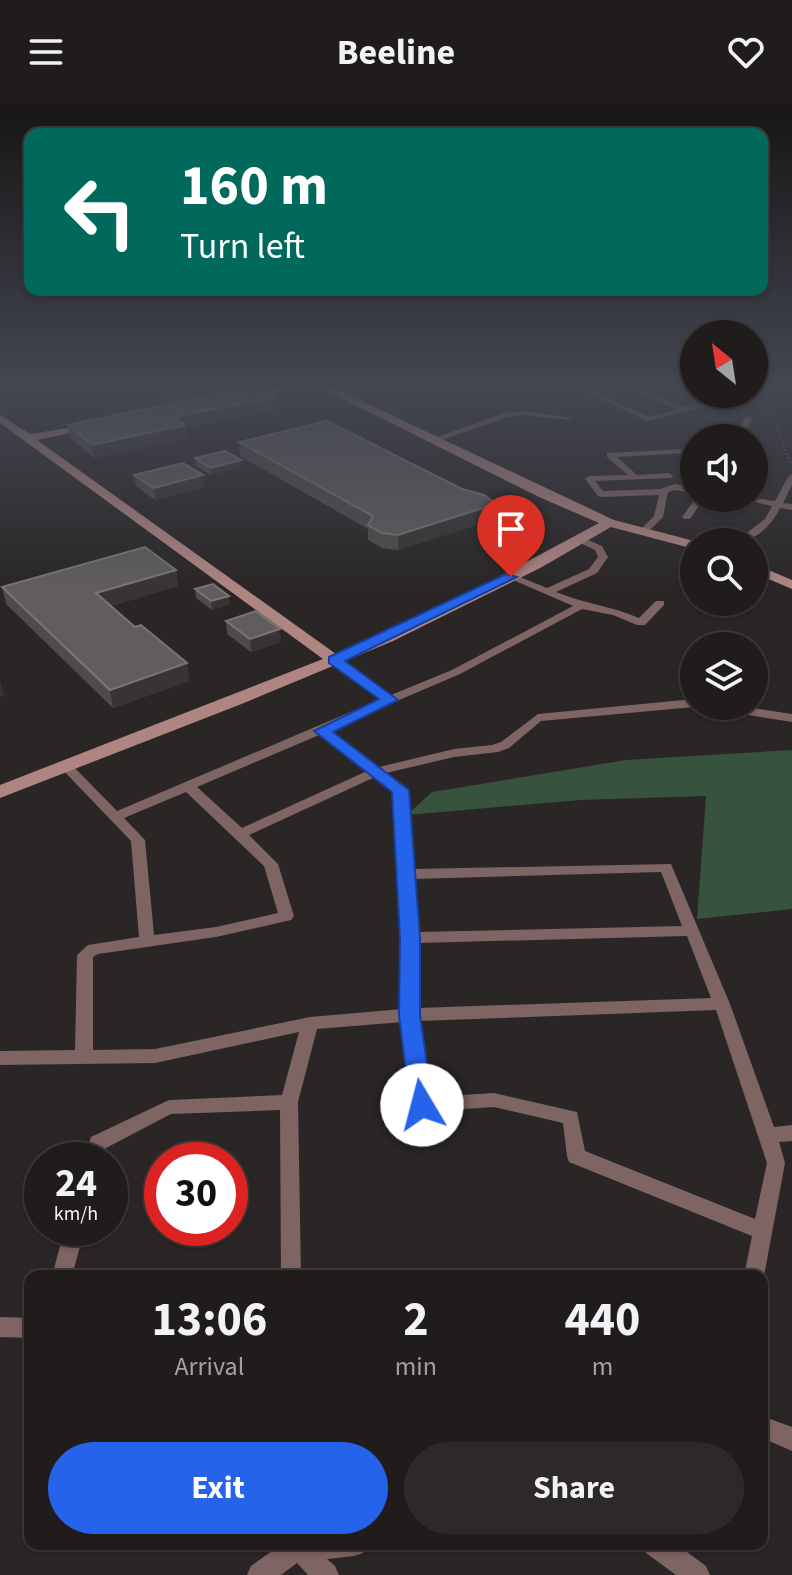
<!DOCTYPE html>
<style>
:root{--surface:#201c1c;--page:#2d2929;--text:#f1f3f6;--muted:#a2a1a3;--line:#3d3a3b;--accent:#2563eb}
body{margin:0;font-family:"Source Sans 3",sans-serif;background:var(--page);color:var(--text);height:100vh;display:flex;flex-direction:column;font-size:30px;white-space:nowrap}
*{box-sizing:border-box;margin:0}
p{font-size:26px;color:var(--muted)}
.icon{flex:none;width:44px;height:44px;fill:none;stroke:currentColor;stroke-width:2;stroke-linecap:round;stroke-linejoin:round}
.map{position:relative;flex:1;overflow:hidden}
.side{position:absolute;left:24px;top:1166px;width:744px;height:280px;display:flex;flex-direction:column;background:var(--surface);border-radius:16px;box-shadow:0 2px 6px #0004,0 0 0 2px var(--line)}
.side>*{flex:none}
.banner{position:absolute;left:24px;top:24px;width:744px;height:168px;border-radius:16px;box-shadow:0 2px 6px #0004,0 0 0 2px var(--line);background:#00695c;color:#fff;overflow:hidden}
.needle{width:52px;rotate:330deg}
.buttons{position:absolute;left:680px;top:216px;display:grid;gap:16px}
.buttons a{display:grid;place-items:center;width:88px;height:88px;border-radius:50%;background:var(--surface);box-shadow:0 2px 6px #0004,0 0 0 2px var(--line);font-size:40px}
.speed{position:absolute;left:24px;top:1038px;display:flex;gap:16px;font-size:40px;font-weight:700;text-align:center}
.speed>*{display:grid;place-content:center;width:104px;height:104px;border-radius:50%;background:var(--surface);box-shadow:0 2px 6px #0004,0 0 0 2px var(--line);line-height:1}
.speed small{font-size:20px;font-weight:400}
.speed .limit{border:12px solid #d22;background:#fff;color:#111}
.pin{position:absolute;display:grid;place-items:center;width:68px;height:68px;color:#fff;margin:-82px -34px;border-radius:50% 50% 50% 0;rotate:-45deg;box-shadow:0 0 8px #0007}
.pin .icon{rotate:45deg}
.me{position:absolute;width:88px;margin:-44px;rotate:352deg;stroke-linejoin:round;filter:drop-shadow(0 0 6px #0008)}
.turn{display:flex;align-items:center;gap:28px;height:168px;padding:0 24px;font-size:36px}
.turn .icon{width:104px;height:104px;stroke-width:2.5}
.turn b{display:block;font-size:56px;line-height:68px}
.eta{display:flex;justify-content:space-evenly;align-items:center;height:136px;text-align:center}
.eta b{font-size:48px;font-weight:700;line-height:56px}
.action{display:flex;gap:16px;margin-top:auto;padding:16px 24px}
.action a{flex:1;height:92px;border-radius:48px;background:var(--accent);color:#fff;font-size:32px;font-weight:700;line-height:92px;text-align:center}
.action a+a{background:var(--page);color:var(--text)}
header{display:flex;justify-content:space-between;align-items:center;height:104px;padding:0 24px;background:var(--surface);font-size:36px;font-weight:700}
.map>svg:first-child{display:block}
.green{fill:#37523d}
.lines{fill:none;stroke-linecap:round;stroke-linejoin:round}
.path{stroke:#7e7a7a;stroke-width:2;stroke-dasharray:1 3;stroke-linecap:butt}
.street{fill:#7e6462;fill-rule:evenodd}
.secondary{fill:#af8582;fill-rule:evenodd}
.wall{fill:#4f4b4b}
.shaded-wall{fill:#383434}
.building{fill:#615d5d;stroke:#787574;stroke-width:2}
.route{fill:#2563eb;stroke:#184099;stroke-width:2}
</style>
<header><svg class="icon" aria-label="menu" viewBox="0 0 24 24"><path d="M4 6h16M4 12h16M4 18h16"/></svg>Beeline<svg class="icon" aria-label="heart" viewBox="0 0 24 24"><path d="M12 20l-8-8c-3-5 5-10 8-4 3-6 11-1 8 4z"/></svg></header>
<div class="map">
<svg width="792" height="1471" viewBox="0 0 792 1471">
<rect width="100%" height="100%" fill="#2a2626"/>
<path class="green" d="M792,646v159l-95,10 9,-123 -126,4 -173,15 25,-23 194,-32z"/>
<g class="lines">
<path class="path" d="M760,296l14,21 17,44"/>
<path class="street" d="M572,281h10l66,32 30,-7 -53,-25c23,0 40,19 60,22 14,2 49,-13 69,-13v-2l3,2 -110,27z
M523,307l49,7 -4,2 -45,-5 -15,2 -75,26 -7,-2 78,-28z
M746,312l7,2 -12,20h-8z
M684,345h3v4l-70,4 20,18 32,-2 4,3 -1,2 -77,3 8,10 57,-2 15,-5 19,3v6l-19,-3 -7,2 -5,25 -17,17 -8,-2 16,-16 5,-21 -58,2 -3,-1 -13,-17 4,-3 39,-1 -21,-18v-4z
M792,370v11l-9,18 9,1v6l-12,-2c-8,17 -25,34 -45,34l30,-23 7,-13 -35,-8h17l21,3 13,-24z
M696,394h8l-14,21h-6l-2,-2z
M581,433l21,9 6,11 -11,16 -41,19c29,12 56,14 83,26l17,-17h8v4l-19,20h-8l-24,-10 -31,-6 -122,65 -131,56 50,37 75,-18 38,-4 9,-3 37,-28 156,-15v7h2l-2,1 -153,14 -32,27 -11,4 -44,5 -68,16 22,17 5,79 258,-5 59,140 44,123 18,-2v16l-13,1 6,21 -21,113 -2,5v-5h-18l8,-40 -183,-74 -2,-6 -4,-33 -69,-16 -72,5 -6,-2 -3,-5 -10,-83 -86,7 -19,73 3,174h-20l-1,-166 -109,4 -65,34 -4,12h-18l7,-23 78,-37 113,-5 17,-63 -144,31 -155,2v-14l75,-1 2,-95 11,-10 51,-8 -8,-96 -72,-75 1,-3h10l47,48 264,-112 -51,-37v-4h8l53,37 61,-25 121,-64 -67,-29 9,-2 32,13 42,-19 9,-12 -3,-7 -17,-8 -2,-2zM319,631l48,36 -125,57 -45,-41zM375,673l19,14 8,147v71l-92,8 -155,32 -62,1v-93l5,-3 118,-17 75,-17 3,-4 -16,-52 -29,-29zM186,688l78,74 14,47 -62,14 -62,8 -9,-95 -21,-22zM661,768l21,54 -265,6 -3,-53zM687,832l24,62 -293,10v-65zM716,906l51,153 -12,56 -170,-68 -8,-39 -83,-19 -64,4 -11,-76z
M712,602h28l52,8v8l-74,-12z
M65,1124h20l-13,48h-20z
M0,1213l30,1v20l-30,-1z
M762,1312l30,11v24l-30,-13z
M282,1440h84l-3,9 -9,3 -27,3 8,7 4,9h-31l-11,-12 -16,12h-34l4,-9z
M643,1440h33l30,22 4,9h-34l-30,-22z"/>
<path class="secondary" d="M287,281h20l-66,15 -5,-3z
M315,281h13l286,135 84,22h-4v7l-83,-22 -69,40 -149,74 -154,64 -239,93v-13l323,-126 -323,-236v-8l30,19 69,-11v4l-62,13 299,214 121,-55 142,-76 -60,-26z
M680,281h14v7z
M702,290h14l10,6 -5,3z
M754,460l38,16v9l-38,-16z"/>
</g>
<path class="wall" d="M162,281h81v4l32,8 1,13 -90,18 1,10 -93,20 -24,-20 -2,-13 107,-22 -11,-8z
M239,338l256,77 -97,31 -16,-2 -14,-8v-11l-128,-73z
M195,354l46,2v7l-30,8 -15,-9z
M134,371h69l1,12 -49,13 -19,-14z
M176,466l2,16 -67,20 24,21 52,36 2,18 -76,27 -107,-104 -4,-17z
M195,485l35,15 -18,6 -16,-12z
M226,517l55,21 -30,10 -24,-18z"/>
<path class="shaded-wall" d="M218,281h25v5l-67,13 -1,-10z
M275,293l1,13 -90,18 1,10 -93,20 -2,-13 82,-28z
M241,356v7l-30,8v-7z
M203,371l1,12 -49,13 -1,-12z
M496,400l-1,15 -97,31v-15z
M176,466l2,16 -79,24 -3,-17z
M229,492l1,8 -18,6 -1,-9z
M280,525l1,13 -30,10 -1,-13z
M187,559l2,18 -76,27 -3,-18z
M0,576l4,16 -4,1z"/>
<path class="building" d="M163,281h55l-43,8z
M256,282l19,11 -101,20 11,8 -93,20 -24,-20z
M327,317l135,68 22,6 12,9 -98,31 -16,-2 -14,-8 5,-9 -134,-74z
M225,347l16,9 -30,8 -16,-10z
M183,359l20,12 -49,13 -20,-13z
M145,443l31,23 -80,23 39,34 6,-2 46,38 -77,27 -108,-103z
M213,480l16,12 -18,5 -16,-12z
M256,507l24,18 -30,10 -24,-18z"/>
<linearGradient id="sky" x2="0" y2="1"><stop stop-color="#171515"/><stop offset="0.58" stop-color="#444752"/><stop offset="1" stop-color="#444752" stop-opacity="0"/></linearGradient>
<rect width="792" height="487" fill="url(#sky)"/>
<path class="route" d="M506,470l11,3 -172,84 53,39 -65,32 76,58 11,148v77l13,90 -3,6 -8,3 -9,-3 -3,-6 -11,-90 1,-77 -8,-146 -78,-61 65,-32 -50,-36v-6z"/>
</svg>
<div class="buttons">
<a><svg class="needle" viewBox="-14 -14 28 28"><path d="M0-13l5 13h-10z" fill="#e53935"/><path d="M0 13l5-13h-10z" fill="#a2a1a3"/></svg></a>
<a><svg class="icon" aria-label="sound" viewBox="0 0 24 24"><path d="M4 9h4l5-4v14l-5-4H4zM17 9q2 3 0 6"/></svg></a>
<a><svg class="icon" aria-label="search" viewBox="0 0 24 24"><circle cx="10" cy="10" r="6"/><path d="M15 15l6 6"/></svg></a>
<a><svg class="icon" aria-label="layers" viewBox="0 0 24 24"><path d="M12 4l9 5-9 5-9-5zM3 14l9 5 9-5"/></svg></a>
</div>
<div class="speed"><div>24<small>km/h</small></div><div class="limit">30</div></div>
<div class="pin" style="left:511px;top:473px;background:#d93025"><svg class="icon" aria-label="arrive" viewBox="0 0 24 24"><path d="M6 21V4h12l-3 4 3 4H6"/></svg></div>
<svg class="me" style="left:422px;top:1001px" viewBox="-20 -20 40 40"><circle r="19" fill="#fff"/><path d="M0-13L10 11 0 6-10 11z" fill="#2563eb"/></svg>
<div class="banner">
<div class="turn"><svg class="icon" aria-label="left" viewBox="0 0 24 24"><path d="M17 20v-9H6M10 6l-5 5 5 5"/></svg><div><b>160 m</b>Turn left</div></div>
</div>
<section class="side">
<div class="eta">
<div><b>13:06</b><p>Arrival</p></div>
<div><b>2</b><p>min</p></div>
<div><b>440</b><p>m</p></div>
</div>
<div class="action"><a>Exit</a><a>Share</a></div>
</section>
</div>
